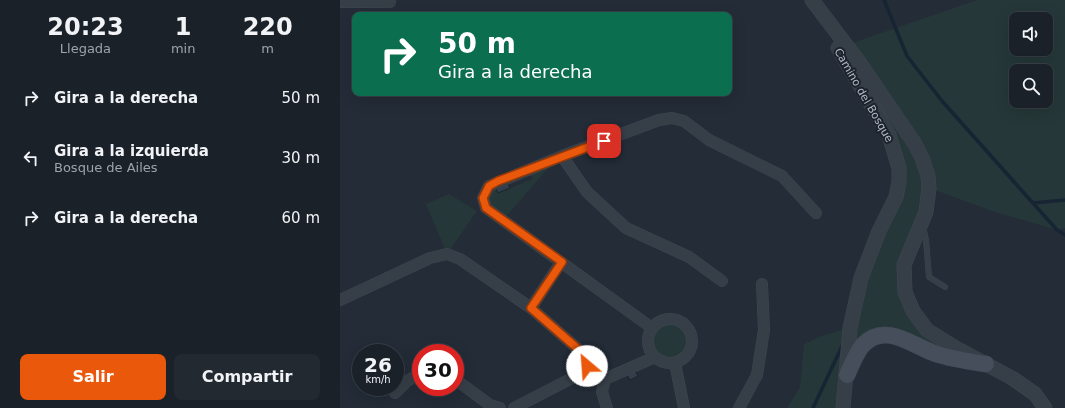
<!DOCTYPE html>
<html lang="es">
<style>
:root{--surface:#1a2129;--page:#232931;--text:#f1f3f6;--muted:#9fa3a8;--line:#383e46;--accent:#ea580c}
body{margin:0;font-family:"DejaVu Sans",sans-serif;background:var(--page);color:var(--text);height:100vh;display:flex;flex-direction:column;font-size:15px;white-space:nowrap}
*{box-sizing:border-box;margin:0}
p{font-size:13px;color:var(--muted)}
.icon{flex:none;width:22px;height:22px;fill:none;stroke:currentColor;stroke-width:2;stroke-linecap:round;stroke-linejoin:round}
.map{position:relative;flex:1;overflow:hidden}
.details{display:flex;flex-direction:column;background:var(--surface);width:340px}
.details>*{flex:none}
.guide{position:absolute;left:12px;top:12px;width:380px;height:84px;border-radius:8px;box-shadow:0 4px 16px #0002,0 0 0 1px var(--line);background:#0b6e4f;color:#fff;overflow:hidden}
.buttons{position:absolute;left:669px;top:12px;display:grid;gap:8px}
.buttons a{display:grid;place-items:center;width:44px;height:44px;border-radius:8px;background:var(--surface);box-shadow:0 4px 16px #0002,0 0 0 1px var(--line);font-size:20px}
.speed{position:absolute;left:12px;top:344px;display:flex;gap:8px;font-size:20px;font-weight:700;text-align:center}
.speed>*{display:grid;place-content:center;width:52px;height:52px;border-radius:50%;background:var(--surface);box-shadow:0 4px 16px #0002,0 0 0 1px var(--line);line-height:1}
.speed small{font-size:10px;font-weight:400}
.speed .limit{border:6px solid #d22;background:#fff;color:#111}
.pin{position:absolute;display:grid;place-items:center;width:34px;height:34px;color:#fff;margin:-17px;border-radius:8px;box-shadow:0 2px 6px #0006}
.me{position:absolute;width:44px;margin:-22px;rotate:333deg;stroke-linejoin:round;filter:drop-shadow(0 0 3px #0008)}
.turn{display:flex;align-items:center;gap:14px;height:84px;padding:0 20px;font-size:18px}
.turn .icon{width:52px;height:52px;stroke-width:2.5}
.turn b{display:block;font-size:28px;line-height:34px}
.eta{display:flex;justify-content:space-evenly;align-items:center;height:68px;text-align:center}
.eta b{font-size:24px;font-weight:700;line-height:28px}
.primary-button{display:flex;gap:8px;margin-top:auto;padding:8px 20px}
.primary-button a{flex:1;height:46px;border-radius:8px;background:var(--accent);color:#fff;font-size:16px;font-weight:700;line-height:46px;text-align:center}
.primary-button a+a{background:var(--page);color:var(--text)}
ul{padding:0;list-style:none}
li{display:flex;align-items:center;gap:12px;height:60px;padding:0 20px}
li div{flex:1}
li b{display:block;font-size:15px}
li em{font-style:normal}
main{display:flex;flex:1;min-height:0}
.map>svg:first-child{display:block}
.green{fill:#253738;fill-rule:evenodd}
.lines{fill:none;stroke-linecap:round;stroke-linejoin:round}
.stream{stroke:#172433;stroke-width:3.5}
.building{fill:#323e4a;stroke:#1d252e}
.service-casing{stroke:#3f4751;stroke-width:6}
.minor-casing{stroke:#3f4751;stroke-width:12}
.tertiary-casing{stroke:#3f4751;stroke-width:15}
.secondary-casing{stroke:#3f4751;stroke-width:17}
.service{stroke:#363e47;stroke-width:5.5}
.minor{stroke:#363e47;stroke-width:11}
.tertiary{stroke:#363e47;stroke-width:14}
.secondary{stroke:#454e5a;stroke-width:16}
.route-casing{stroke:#983908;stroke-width:10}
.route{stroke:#ea580c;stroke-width:7}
.labels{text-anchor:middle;stroke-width:4;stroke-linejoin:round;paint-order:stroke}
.street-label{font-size:11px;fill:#b1b9c4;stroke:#1c232c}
</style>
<main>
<section class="details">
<div class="eta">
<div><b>20:23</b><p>Llegada</p></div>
<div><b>1</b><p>min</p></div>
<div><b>220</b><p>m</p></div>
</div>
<ul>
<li><svg class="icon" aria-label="right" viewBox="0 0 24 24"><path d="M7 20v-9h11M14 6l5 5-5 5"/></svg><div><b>Gira a la derecha</b></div><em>50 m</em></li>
<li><svg class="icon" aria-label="left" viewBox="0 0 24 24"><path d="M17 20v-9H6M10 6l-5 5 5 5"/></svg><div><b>Gira a la izquierda</b><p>Bosque de Ailes</p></div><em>30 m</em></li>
<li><svg class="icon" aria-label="right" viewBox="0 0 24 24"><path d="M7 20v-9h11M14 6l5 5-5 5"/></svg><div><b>Gira a la derecha</b></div><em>60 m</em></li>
</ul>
<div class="primary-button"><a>Salir</a><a>Compartir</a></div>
</section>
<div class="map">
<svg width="725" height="408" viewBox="0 0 725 408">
<rect width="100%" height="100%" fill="#232c37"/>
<path class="green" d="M637,0h88v228l-8,2 -62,-18 -66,-24 -25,77 9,46 73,53 -88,-28 -36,9 -19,63h-56l13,-21 4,-43 15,-7 31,-10 49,-159 -53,-123zM676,19h30v30h-30zM676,71h30v30h-30z
M217,158l-54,62 -17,-12 3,-22 4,-2 5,9 34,-14 -3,-10z
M109,194l28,17 -30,43 -21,-50z
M308 341a22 22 0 1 1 44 0a22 22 0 1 1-44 0Z"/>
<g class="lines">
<path class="stream" d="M544,0l23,56 35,45 115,129 8,5
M693,203l32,-3
M473,408l30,-64"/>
</g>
<path class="building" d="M166,179l4,9 -12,5 -4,-9z
M293,368l5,8 -8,4 -5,-9z"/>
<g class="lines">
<defs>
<path id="service" d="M583,227l3,13 3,37 16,10"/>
<path id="minor" d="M0,2h50
M222,156l25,36 39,36 63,29 33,24
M0,300l90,-42 17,-4 13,5 71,49 55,48 13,9
M191,308l30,-46
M308 341a22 22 0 1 1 44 0a22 22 0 1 1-44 0Z
M312,328l-166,-120 -3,-10 6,-12 73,-30 97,-36 13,-2 12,3 25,19 73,36 34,37
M335,363l9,45
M115,379l35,26 10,3
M55,393l12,-12 14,-8
M174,408l64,-33 9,-10 -1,-9
M267,408l-5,-16 3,-13 50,-22
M399,408l18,-33 7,-45 -2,-46"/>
<path id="tertiary" d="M472,0l47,62 56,82 7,14 6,18 1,12 -3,24 -22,53 1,27 8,19 14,19 29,18 56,30 23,16 10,14
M498,48l51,87 10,33v14l-3,15 -17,34 -18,47 -11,50 -7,80"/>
<path id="secondary" d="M507,375c4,-9 10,-24 16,-30 21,-22 46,-2 68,7 17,7 37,9 55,12"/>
</defs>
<use href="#service" class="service-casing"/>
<use href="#minor" class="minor-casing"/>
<use href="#tertiary" class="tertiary-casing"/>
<use href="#secondary" class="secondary-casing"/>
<use href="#service" class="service"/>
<use href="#minor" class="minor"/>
<use href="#tertiary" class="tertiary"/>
<use href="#secondary" class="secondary"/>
</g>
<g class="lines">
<defs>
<path id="route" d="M247,366l-1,-10 -55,-48 31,-46 -76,-54 -3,-10 6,-12 9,-5 106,-40"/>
</defs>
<use href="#route" class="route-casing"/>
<use href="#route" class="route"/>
</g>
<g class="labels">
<g class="street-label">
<text transform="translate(524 95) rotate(60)" y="4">Camino del Bosque</text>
</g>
</g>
</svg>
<div class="buttons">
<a><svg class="icon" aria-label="sound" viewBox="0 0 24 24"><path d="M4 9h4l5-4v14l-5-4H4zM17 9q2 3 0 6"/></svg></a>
<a><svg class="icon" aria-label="search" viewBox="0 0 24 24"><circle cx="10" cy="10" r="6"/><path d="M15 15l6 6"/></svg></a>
</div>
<div class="speed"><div>26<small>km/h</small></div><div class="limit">30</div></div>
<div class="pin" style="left:264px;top:141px;background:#d93025"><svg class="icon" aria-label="arrive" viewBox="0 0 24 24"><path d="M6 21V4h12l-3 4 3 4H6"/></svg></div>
<svg class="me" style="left:247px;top:366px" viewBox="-20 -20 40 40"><circle r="19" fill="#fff"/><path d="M0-13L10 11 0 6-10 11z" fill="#ea580c"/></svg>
<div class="guide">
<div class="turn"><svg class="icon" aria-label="right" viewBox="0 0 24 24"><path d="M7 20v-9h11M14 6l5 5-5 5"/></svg><div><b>50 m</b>Gira a la derecha</div></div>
</div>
</div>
</main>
